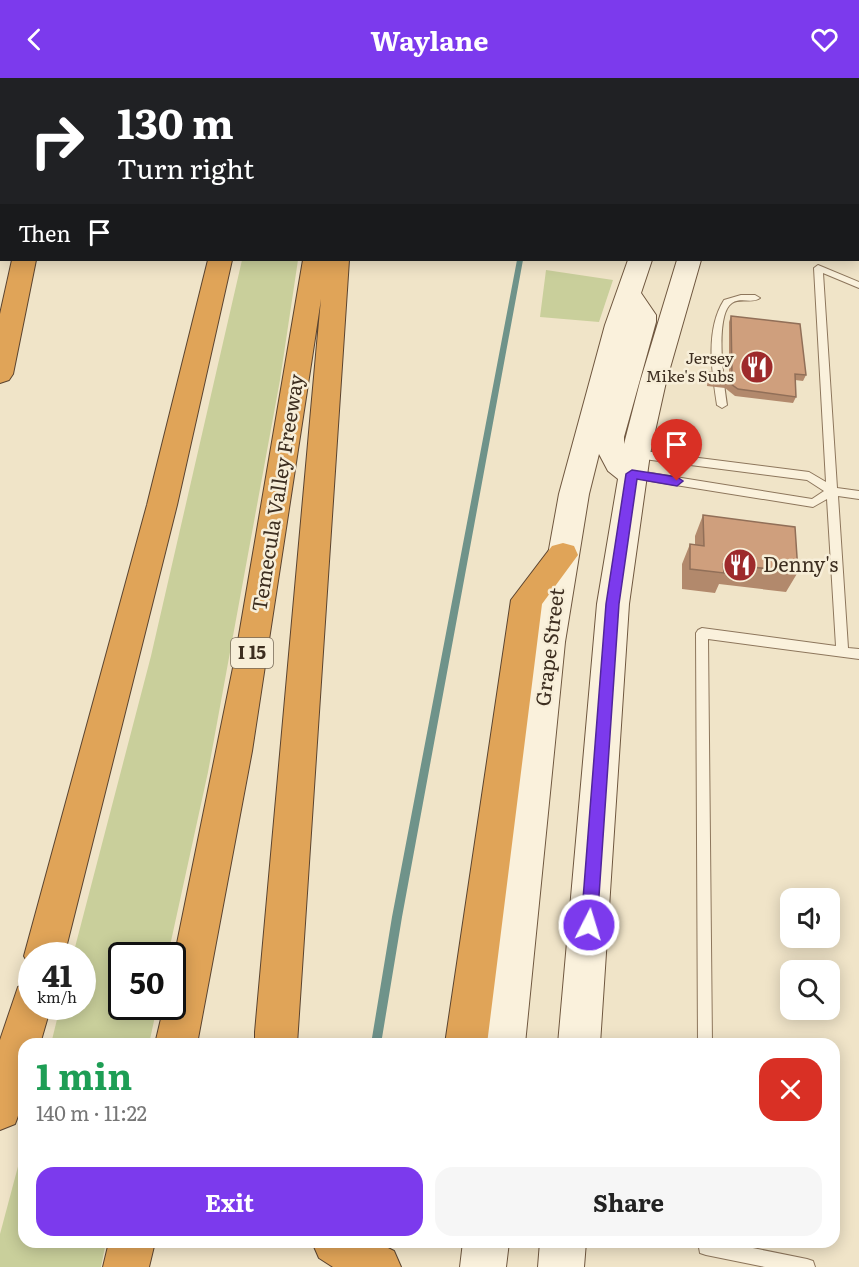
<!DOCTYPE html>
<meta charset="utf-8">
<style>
:root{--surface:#fff;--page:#f6f6f6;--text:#222;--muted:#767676;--accent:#7c3aed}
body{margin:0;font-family:Literata,serif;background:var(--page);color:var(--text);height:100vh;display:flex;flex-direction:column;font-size:22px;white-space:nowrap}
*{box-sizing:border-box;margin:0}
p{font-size:20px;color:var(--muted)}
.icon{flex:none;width:33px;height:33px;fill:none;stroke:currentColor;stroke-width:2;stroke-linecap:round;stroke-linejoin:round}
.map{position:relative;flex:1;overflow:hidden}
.details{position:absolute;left:18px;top:960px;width:822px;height:210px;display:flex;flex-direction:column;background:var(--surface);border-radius:18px;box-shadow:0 3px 15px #0003}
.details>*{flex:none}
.banner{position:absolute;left:0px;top:0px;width:860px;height:183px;box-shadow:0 3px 15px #0003;background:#202124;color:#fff;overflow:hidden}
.tools{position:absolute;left:780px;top:810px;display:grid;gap:12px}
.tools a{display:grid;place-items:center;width:60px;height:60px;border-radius:12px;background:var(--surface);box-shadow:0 3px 15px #0003;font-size:30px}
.speed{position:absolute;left:18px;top:864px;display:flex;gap:12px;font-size:30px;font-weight:700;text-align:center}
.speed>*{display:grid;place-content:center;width:78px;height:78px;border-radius:50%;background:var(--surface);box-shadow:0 3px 15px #0003;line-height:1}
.speed small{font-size:15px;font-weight:400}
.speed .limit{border:3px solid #111;border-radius:9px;background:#fff;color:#111}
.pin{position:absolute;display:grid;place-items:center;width:51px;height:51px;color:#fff;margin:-62px -26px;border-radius:50% 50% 50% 0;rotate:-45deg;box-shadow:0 0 6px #0007}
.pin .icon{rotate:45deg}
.me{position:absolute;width:66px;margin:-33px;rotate:5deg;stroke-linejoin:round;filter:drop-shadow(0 0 4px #0008)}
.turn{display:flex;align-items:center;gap:21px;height:126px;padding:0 18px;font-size:27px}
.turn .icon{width:78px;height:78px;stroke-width:2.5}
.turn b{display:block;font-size:42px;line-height:51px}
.then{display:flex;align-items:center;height:57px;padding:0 18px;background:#0003;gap:12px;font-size:22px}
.round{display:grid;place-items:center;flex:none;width:63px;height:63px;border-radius:18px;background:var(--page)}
.head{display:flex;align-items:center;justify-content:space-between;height:102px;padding:0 18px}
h1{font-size:36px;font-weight:700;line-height:45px;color:#1e9e55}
.cta{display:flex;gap:12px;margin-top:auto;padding:12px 18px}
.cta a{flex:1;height:69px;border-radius:18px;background:var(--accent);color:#fff;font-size:24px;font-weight:700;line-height:69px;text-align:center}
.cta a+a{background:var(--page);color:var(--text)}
header{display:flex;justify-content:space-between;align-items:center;height:78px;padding:0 18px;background:var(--accent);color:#fff;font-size:27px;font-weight:700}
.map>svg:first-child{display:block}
.green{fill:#c9cf9b}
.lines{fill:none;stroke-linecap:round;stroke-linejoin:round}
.stream{fill:#6f938a;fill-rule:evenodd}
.service-casing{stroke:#8d765c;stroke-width:2}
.minor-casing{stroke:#8d765c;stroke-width:2}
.secondary-casing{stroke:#6f573f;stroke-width:2}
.primary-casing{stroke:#5b4430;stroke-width:2}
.motorway-casing{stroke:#5b4430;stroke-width:2}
.service{fill:#faf1dc;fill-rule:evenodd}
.minor{fill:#faf1dc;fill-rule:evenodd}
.secondary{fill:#faf1dc;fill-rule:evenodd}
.primary{fill:#f3d9a0;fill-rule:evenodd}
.motorway{fill:#e0a458;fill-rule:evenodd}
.wall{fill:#b2896c}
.shaded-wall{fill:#916f58}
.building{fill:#cf9f7d;stroke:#916f58;stroke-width:1.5}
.route{fill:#7c3aed;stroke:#51269a;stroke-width:1.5}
.labels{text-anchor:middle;stroke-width:5;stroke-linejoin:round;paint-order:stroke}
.far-poi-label{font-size:16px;fill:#3d2e20;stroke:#f7eed8;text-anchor:end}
.shield{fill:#f7eed8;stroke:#756857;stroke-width:1.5}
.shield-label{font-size:18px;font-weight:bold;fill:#3d2e20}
.street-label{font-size:20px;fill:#3d2e20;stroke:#f7eed8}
.poi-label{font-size:20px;fill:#3d2e20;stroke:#f7eed8;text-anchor:start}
</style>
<header><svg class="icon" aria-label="back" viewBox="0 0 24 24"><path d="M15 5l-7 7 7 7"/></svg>Waylane<svg class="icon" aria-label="heart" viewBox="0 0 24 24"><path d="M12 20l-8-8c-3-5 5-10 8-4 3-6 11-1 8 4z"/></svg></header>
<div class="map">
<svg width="859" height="1189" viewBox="0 0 859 1189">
<rect width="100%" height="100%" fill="#f0e4c8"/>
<path class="green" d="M242,182h56l-18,120 -72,392 -40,183 -46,1v50l35,1 -8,37h-98l9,-37 22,-1v-50l-9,-1 78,-299z
M546,192l67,10 -14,42 -59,-5z
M24,1066v98h82l-5,25h-101v-33z"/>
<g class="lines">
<path class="stream" d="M509,0h6v2h-5z
M517,182h6l-121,657 -21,127h-10l21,-127z"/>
<defs>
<path id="service" d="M539,0h8v2h-7z
M832,0h8v2h-7z
M846,0h10l3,2h-12z
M818,187l41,17v6l-36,-15 14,215 22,3v8l-21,-3 10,152 11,1v10l-151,-20 4,405h-14l-2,-411 2,-3 4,-2 134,18 -9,-147 -14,8 -181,-29 -5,-4 5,-4 180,29 12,-8 -17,-11 -171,-22 -5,-4 5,-4 173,22 17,10 -12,-214z
M741,217h14l5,3c-8,6 -19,-1 -28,5 -18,12 -8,82 -5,102l-5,3 -5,-3c-5,-33 -12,-75 7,-105z
M698,1164h25l84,17 6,2 2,6h-50l-59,-12 -6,-2z"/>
<path id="minor" d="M3,0h19l-20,2z"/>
<path id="secondary" d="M637,0h20l1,2h-20z
M671,0h20v2h-20z
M0,132h2v14h-2z
M0,160h2v14h-2z
M628,182h24l-11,33 15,22v7l-32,115v7l16,-62 37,-122h24l-35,122 -16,72 -21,150 -29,440h-42l39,-440 21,-125 -10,-8 -9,-17 -10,40 -24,148 -40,402h-42l50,-402 15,-87 11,-61 46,-169z
M463,1164h46l-3,25h-46z
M540,1164h46l-2,25h-46z"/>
<path id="primary" d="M858,33h1v12h-1z"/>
<path id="motorway" d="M122,0h20l-21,2z
M247,0h20v2h-20z
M324,0h20v2h-20z
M455,0h20l1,2h-20z
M12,182h24l-23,114 -4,6 -9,3v-69z
M208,182h24l-55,245 -113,451h-32v14l-8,-14 123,-451z
M303,182h46l-52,784h-42v-12l66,-733 -69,452 -55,293h-42l9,-38h8v-38l64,-315z
M563,465l11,3 4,9 -36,49 -55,440h-42l66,-444 41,-54z
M32,903v25h19l-11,38h-16c0,28 2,54 -9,80l-15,6v-90l18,-53z
M109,1164h46l-6,25h-46z
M312,1164h64l18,9 7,16h-68l-14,-9z"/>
</defs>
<use href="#service" class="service-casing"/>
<use href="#minor" class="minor-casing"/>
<use href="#secondary" class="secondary-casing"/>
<use href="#primary" class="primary-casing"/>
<use href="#motorway" class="motorway-casing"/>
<use href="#service" class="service"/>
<use href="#minor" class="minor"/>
<use href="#secondary" class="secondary"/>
<use href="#primary" class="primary"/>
<use href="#motorway" class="motorway"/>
</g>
<path class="wall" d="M731,238l75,59 -3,6 -8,-1 1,17 -3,6 -58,-7 -10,-8 -18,-2 1,-8 2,-6 19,3v-53z
M703,437l95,57 -12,20 -67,-8 -4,9 -33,-4v-25l8,-20 5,1v-9z"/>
<path class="shaded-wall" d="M2,105v8l-2,1v-8z"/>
<path class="building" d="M751,0h67v2h-57z
M2,50v55l-2,1v-52z
M731,238l69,8 6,51 -11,-1 1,23 -58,-8 -10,-7 -19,-2 1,-8 22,3z
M703,437l92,12 3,45 -75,-8 1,9 -34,-4v-25l14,2z"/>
<path class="route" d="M632,392l45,7 6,4 -6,5 -40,-7 -18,125 -22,321 -2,5 -6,3 -6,-3 -2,-5 25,-321 20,-130z"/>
<defs>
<symbol id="restaurant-disc" viewBox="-11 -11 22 22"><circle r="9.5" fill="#9e2a2b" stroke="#f7eed8"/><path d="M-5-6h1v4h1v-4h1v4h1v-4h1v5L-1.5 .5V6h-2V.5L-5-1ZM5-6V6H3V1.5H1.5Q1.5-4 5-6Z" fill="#fff"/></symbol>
</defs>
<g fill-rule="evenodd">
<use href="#restaurant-disc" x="738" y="270" width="38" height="38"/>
<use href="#restaurant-disc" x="721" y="468" width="38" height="38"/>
</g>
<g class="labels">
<g class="far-poi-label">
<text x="734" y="286">Jersey<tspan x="734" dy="18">Mike's Subs</tspan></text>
</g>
<rect class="shield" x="231" y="560" width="42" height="30" rx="4.5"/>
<g class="shield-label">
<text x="252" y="581">I 15</text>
</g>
<g class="street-label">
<text transform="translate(278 415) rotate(-81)" y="7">Temecula Valley Freeway</text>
<text transform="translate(550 569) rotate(-83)" y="7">Grape Street</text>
</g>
<g class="poi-label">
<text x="763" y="494">Denny's</text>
</g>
</g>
</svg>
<div class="tools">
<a><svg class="icon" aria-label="sound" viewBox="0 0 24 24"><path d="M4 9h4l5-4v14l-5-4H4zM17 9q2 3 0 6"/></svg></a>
<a><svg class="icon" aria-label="search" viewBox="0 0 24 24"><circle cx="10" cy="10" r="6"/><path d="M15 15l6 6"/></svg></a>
</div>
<div class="speed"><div>41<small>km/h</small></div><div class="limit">50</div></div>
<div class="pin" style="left:677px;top:403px;background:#d93025"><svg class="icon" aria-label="arrive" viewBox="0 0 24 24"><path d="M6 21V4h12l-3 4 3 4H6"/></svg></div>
<svg class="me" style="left:589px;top:847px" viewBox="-20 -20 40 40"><circle r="17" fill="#7c3aed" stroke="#fff" stroke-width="3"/><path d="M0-11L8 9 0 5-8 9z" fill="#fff"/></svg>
<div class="banner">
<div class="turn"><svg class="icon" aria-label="right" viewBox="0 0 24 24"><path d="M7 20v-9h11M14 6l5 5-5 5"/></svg><div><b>130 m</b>Turn right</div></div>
<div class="then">Then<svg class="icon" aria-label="arrive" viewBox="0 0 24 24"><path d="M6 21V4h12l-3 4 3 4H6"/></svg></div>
</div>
<section class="details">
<div class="head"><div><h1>1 min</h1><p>140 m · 11:22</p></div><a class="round" style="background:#d93025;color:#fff"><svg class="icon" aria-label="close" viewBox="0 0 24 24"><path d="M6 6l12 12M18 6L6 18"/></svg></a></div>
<div class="cta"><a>Exit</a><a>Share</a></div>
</section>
</div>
